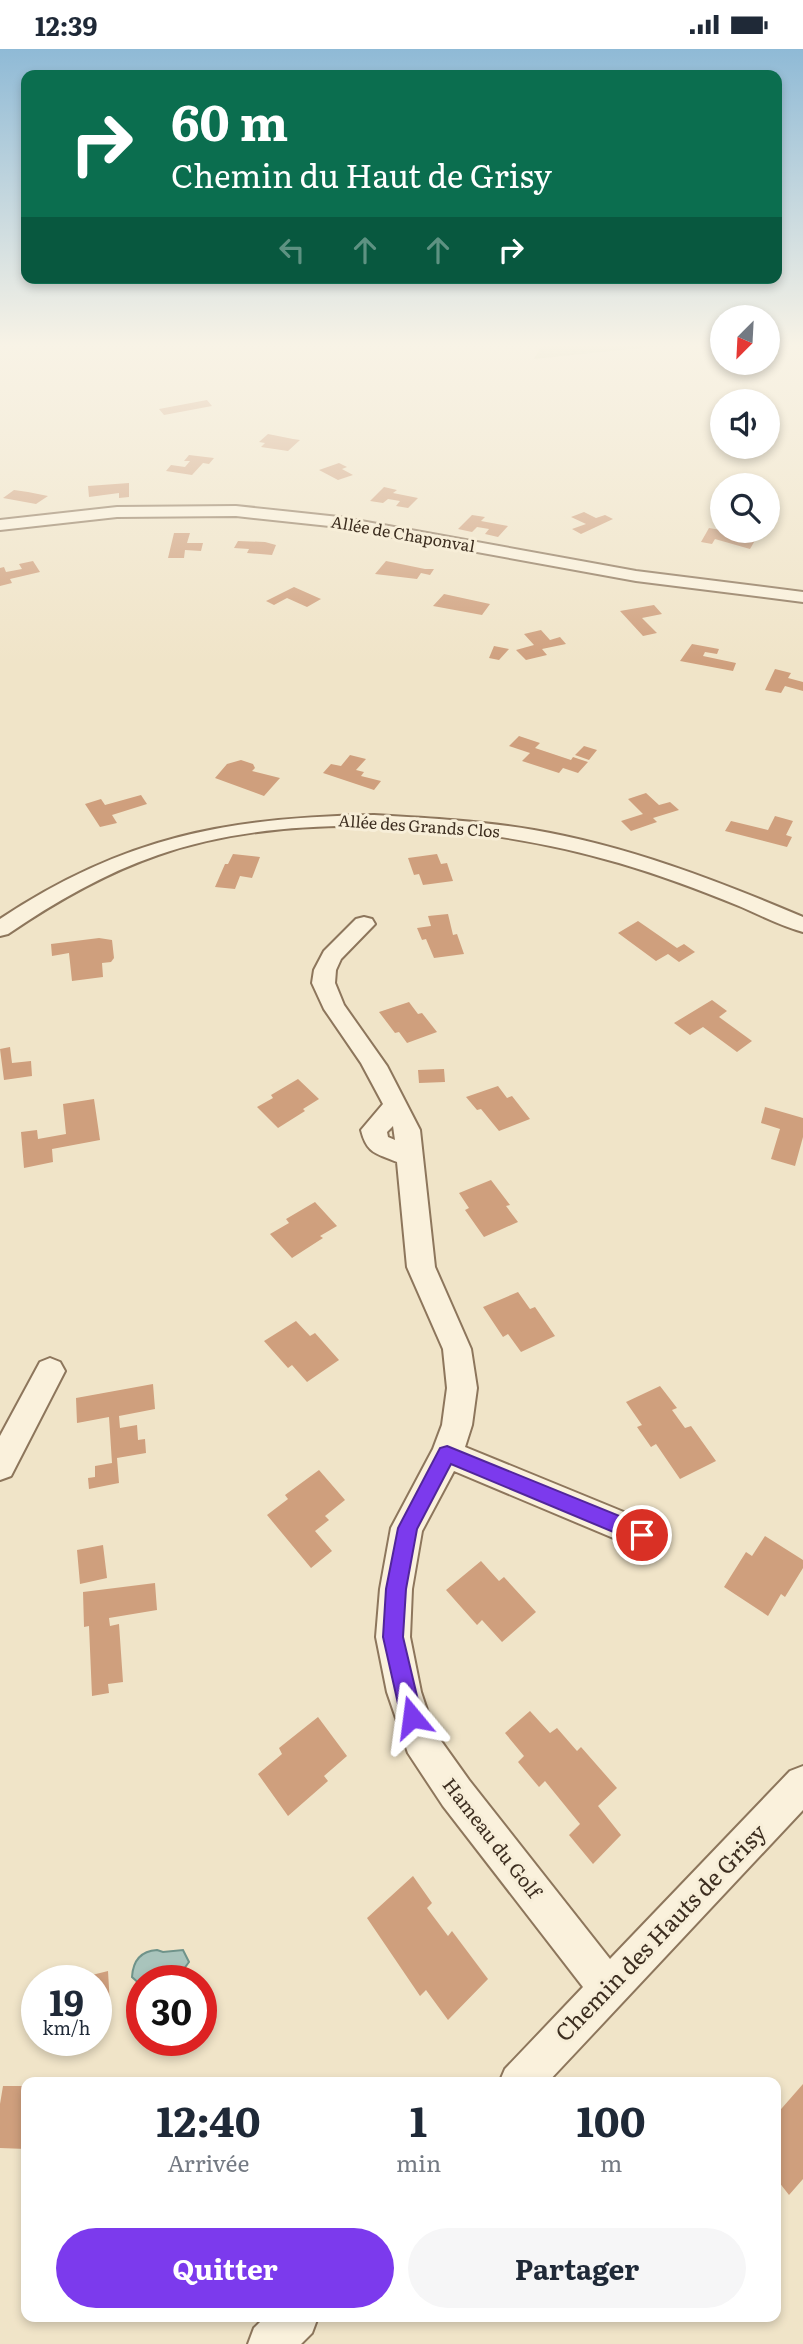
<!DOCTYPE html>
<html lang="fr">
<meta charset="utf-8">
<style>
:root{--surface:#fff;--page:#f6f6f7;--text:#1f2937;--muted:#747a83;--accent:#7c3aed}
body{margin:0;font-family:Literata,serif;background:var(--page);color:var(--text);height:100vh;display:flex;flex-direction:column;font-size:26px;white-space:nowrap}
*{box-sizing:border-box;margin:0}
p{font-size:23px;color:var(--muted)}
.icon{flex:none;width:38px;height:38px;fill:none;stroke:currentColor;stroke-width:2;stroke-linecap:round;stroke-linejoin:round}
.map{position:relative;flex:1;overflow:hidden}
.sheet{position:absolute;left:21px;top:2028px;width:760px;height:245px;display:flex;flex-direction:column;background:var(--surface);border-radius:14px;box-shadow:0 4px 10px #0003}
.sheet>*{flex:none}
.guide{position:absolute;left:21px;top:21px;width:761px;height:214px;border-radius:14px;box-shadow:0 4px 10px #0003;background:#0b6e4f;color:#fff;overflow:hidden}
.needle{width:46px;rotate:204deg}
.buttons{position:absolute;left:710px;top:256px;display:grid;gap:14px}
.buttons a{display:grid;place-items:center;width:70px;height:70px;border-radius:50%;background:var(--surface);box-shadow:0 4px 10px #0003;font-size:35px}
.speed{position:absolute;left:21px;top:1916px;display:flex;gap:14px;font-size:35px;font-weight:700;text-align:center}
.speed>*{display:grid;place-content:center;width:91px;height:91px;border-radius:50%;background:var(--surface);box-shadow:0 4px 10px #0003;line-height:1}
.speed small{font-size:18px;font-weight:400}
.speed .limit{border:10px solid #d22;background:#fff;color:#111}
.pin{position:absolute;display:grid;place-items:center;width:60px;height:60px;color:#fff;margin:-30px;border:4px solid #fff;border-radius:50%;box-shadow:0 2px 7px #0007}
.me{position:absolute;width:77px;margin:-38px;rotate:344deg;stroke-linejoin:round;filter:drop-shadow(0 0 5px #0008)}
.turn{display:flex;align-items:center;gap:24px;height:147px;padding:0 35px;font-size:32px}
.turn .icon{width:91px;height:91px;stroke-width:2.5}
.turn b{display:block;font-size:49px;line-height:60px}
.lanes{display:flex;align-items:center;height:66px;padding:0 35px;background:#0003;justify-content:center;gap:35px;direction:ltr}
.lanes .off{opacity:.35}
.eta{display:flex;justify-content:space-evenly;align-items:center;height:119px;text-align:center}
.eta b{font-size:42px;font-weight:700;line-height:49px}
.action{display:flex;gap:14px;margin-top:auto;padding:14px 35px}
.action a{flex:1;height:80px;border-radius:42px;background:var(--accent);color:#fff;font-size:28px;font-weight:700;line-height:80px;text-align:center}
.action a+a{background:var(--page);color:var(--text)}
.status{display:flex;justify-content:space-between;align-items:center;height:49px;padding:0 35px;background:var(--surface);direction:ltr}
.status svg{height:19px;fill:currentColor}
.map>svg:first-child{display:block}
.green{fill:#c9cf9b}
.water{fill:#a9c4bc;stroke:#6f938a;stroke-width:2}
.building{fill:#cf9f7d}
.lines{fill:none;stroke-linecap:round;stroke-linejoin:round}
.street-casing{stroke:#8d765c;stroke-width:4}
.street{fill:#faf1dc;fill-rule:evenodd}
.route{fill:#7c3aed;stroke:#51269a;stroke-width:2}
.labels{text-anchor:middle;stroke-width:6;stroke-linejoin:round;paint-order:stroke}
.far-street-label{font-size:16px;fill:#3d2e20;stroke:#f7eed8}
.street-label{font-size:19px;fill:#3d2e20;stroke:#f7eed8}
.near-street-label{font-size:23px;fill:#3d2e20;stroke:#f7eed8}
</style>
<div class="status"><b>12:39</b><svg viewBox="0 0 49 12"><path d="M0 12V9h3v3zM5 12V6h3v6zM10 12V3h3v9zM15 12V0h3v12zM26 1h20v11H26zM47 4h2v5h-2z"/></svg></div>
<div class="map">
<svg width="803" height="2295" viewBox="0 0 803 2295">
<rect width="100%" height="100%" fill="#f0e4c8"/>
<path class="green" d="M542,296h128l-136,14z"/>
<path class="water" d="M157,1901l6,2 20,-2 6,12 -14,19h-33v5l-10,-9c1,-17 9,-26 25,-27z"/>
<path class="building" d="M207,351l5,6 -48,9 -5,-6z
M268,385l25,5 7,1 -12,11 -27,-4 4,-4 -6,-1z
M189,406l25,3 -5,6 -6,-1 -11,12 -26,-4 5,-6 14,2 5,-6h-6z
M339,414l8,4 -5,2 11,6 -15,5 -19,-10z
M129,434v14l-10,1v-5l-30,4 -1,-11z
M384,438l13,3 -4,3 25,5 -10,10 -12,-2 4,-5 -12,-2 -5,4 -13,-2z
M14,441l14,2 20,4 -12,8 -33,-6z
M584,463l12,6 9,-3 8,4 -32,15 -9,-5 14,-5 -15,-7z
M472,466l13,2 -4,4 27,5 -10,11 -13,-3 4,-5 -12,-2 -5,5 -14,-3z
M709,479l12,2 36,7 -7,12 -35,-10 -3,5 -11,-2z
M174,484h16l-3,10h16l-2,8 -16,-1 -1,8h-16z
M238,492l27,1 11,3 -4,10 -25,-2 2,-4 -15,-1z
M33,512l7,11 -30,7 2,4 -12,3v-18l4,-1 2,5 16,-3 -3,-5z
M386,512l39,8h9l-4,6 -9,-2 -4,6 -42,-5z
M294,538l27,12 -14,8 -20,-9 -13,7 -8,-4z
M444,545l46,10 -8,11 -49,-9z
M654,556l8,9 -20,4 15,15 -14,3 -23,-25z
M541,581l9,10 10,-3 6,7 -24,5 5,6 -21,5 -10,-10 18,-5 -10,-11z
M692,595l27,5 -2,5 -12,-2 -2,4 33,7 -3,8 -53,-10z
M494,597l15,3 -10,11 -10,-2z
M775,620l16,4 -3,5 15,4v9l-18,-5 -4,7 -16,-3z
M519,687l21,7 -5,5 36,12 2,-3 15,5 -10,11 -15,-5 -4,5 -37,-12 8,-8 -21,-7z
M584,697l13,4 -8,10 -14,-5z
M350,706l16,4 -10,11 8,2 -3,4 20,5 -7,9 -51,-17 8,-9 10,2z
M241,711l12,4 2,4 -3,3 28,7 -16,18 -49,-18 12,-14z
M646,744l13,12 11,-3 9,8 -26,8 4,4 -26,9 -10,-10 22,-7 -15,-15z
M141,746l6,9 -35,11 5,8 -17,4 -15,-23 16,-5 4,6z
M775,767l18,5 -7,14 6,2 -5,10 -62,-16 6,-10 37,9z
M233,805l27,3 -8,21 -12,-2 -5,13 -20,-2 10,-23h3z
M437,805l4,10 6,-1 6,18 -30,4 -4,-11 -5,1 -6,-17z
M448,865l5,21 4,-1 7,20 -30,4 -8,-19 -4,1 -5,-12 14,-2 -3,-10z
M638,872l39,27 7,-4 11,8 -16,10 -11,-8 -12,7 -38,-28z
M99,889l13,2 2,18 -3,4 -9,1 1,14 -31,4 -3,-28 -17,3 -1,-12z
M712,951l15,11 -8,6 33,24 -15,11 -34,-25 -13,8 -16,-12z
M409,953l9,12 4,-1 15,19 -30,11 -8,-11 -4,1 -16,-21z
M10,998l2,16 19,-2 1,15 -28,4 -4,-31z
M444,1020l1,13 -26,1 -1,-13z
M298,1030l21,20 -16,10 2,2 -27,17 -21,-21 16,-9 -2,-3z
M498,1037l9,12 5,-2 18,23 -31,12 -18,-22 -4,1 -11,-13z
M94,1050l6,41 -48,9 1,13 -29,6 -3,-36 16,-2 1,9 28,-5 -3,-30z
M765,1058l38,11v19l-8,29 -24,-7 9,-30 -19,-6z
M491,1131l19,25 -4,1 12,16 -34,15 -19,-27 4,-2 -10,-15z
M315,1153l22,24 -17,10 3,2 -31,20 -22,-24 19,-11 -3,-4z
M518,1243l12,17 5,-2 20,29 -34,16 -13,-18 -5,3 -20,-30z
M296,1272l14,15 5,-3 24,27 -32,22 -15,-17 -4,3 -24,-27z
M153,1335l2,25 -36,7 1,12 17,-3 1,15 7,-1 1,14 -29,5 2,25 -30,6 -1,-11 7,-1v-11l17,-3 -3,-46 -32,6 -1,-25z
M660,1337l17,22 -5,2 13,18 6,-2 25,35 -36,18 -24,-35 -5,3 -14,-20 5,-2 -16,-23z
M319,1421l26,30 -20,16 4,4 -14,11 17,20 -21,17 -44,-53 21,-16 -3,-4z
M765,1487l38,24v8l-18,29 -4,-3 -13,22 -44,-29 22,-35 6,4z
M103,1496l4,33 -27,6 -3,-34z
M481,1512l18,20 5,-4 32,35 -34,30 -20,-22 -5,5 -31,-35z
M155,1534l2,27 -48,8 1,8 9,-2 4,58 -15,2 1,9 -17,3 -3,-70 -5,1 -1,-35z
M530,1662l20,22 7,-5 20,23 4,-4 36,41 -19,18 23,29 -28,29 -24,-29 11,-11 -35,-43 -6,6 -21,-25 6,-6 -19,-23z
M318,1668l29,39 -23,20 4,5 -40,35 -30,-42 24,-20 -3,-6z
M413,1827l19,27 -5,5 21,28 4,-5 36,48 -40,41 -22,-30 -6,6 -53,-78z
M108,1922l2,34 -14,3v-27l-24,-1z
M803,2035v95l-14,16 -14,-18v-61z
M3,2037h23v63l-26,-1v-44z"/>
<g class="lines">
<defs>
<path id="street" d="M236,457l103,11 297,54 167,21v10l-167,-21 -297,-54 -103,-11 -119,1 -117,13v-10l117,-13z
M374,766c54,3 107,6 160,15 93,16 182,50 269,87v15c-22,-6 -43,-17 -64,-26 -39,-16 -79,-31 -120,-43 -135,-40 -327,-55 -461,-8 -55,19 -103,47 -150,79l-8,2v-17c123,-82 229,-102 374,-104z
M364,868l8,2 3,5 -34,35 -5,11 -1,13 9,22 43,61 33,64 15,137 36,82 6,39 -5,37 -7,22 188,77 5,11 -5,11 -11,4 -188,-79 -32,60 -10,58 -2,48 11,55 13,39 35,49 141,179 180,-188 13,-5v44l-256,273h-48l6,-14 78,-82 -140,-181 -35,-53 -21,-61 -11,-55 4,-48 11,-61 42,-79 9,-24 5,-37 -4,-39 -36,-82 -10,-105c-21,-9 -30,-8 -36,-32l22,-26 -22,-41 -37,-54 -12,-26 2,-13 10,-19 32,-32zM393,1077l2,14 -7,-3 -1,-5z
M50,1309l10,4 5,9 -54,105 -11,4v-44l40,-74z
M265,2268h53l-6,16 -11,11h-53l6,-16z"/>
</defs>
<use href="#street" class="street-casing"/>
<use href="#street" class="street"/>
</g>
<linearGradient id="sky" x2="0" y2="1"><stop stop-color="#8fbad6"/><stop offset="0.48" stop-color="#f8f3e6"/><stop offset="1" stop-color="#f8f3e6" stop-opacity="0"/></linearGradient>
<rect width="803" height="617" fill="url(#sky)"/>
<path class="route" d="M447,1397l202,82 3,7 -3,6 -7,3 -191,-80 -34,65 -11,60 -3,48 19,80 -3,7 -7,3 -8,-3 -3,-7 -18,-80 3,-48 12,-61 42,-80z"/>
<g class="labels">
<g class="far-street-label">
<text transform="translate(403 485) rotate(10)" y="6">Allée de Chaponval</text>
<text transform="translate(419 777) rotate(4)" y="6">Allée des Grands Clos</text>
</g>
<g class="street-label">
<text transform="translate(492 1789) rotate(52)" y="7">Hameau du Golf</text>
</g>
<g class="near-street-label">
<text transform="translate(661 1884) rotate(-46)" y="8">Chemin des Hauts de Grisy</text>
</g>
</g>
</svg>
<div class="buttons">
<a><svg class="needle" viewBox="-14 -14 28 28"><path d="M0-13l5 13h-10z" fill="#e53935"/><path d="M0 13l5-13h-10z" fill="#747a83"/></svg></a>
<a><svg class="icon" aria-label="sound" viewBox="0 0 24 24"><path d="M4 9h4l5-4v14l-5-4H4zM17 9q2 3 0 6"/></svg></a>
<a><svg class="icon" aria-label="search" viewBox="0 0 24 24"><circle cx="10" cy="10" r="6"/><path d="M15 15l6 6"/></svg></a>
</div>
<div class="speed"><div>19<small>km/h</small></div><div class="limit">30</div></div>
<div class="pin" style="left:642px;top:1486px;background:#d93025"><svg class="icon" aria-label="arrive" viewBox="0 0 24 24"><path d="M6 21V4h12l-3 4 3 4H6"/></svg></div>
<svg class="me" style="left:412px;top:1668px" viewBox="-20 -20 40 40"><path d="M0-17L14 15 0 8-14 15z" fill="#7c3aed" stroke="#fff" stroke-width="4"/></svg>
<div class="guide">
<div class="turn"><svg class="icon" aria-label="right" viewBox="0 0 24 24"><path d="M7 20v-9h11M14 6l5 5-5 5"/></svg><div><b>60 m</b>Chemin du Haut de Grisy</div></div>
<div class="lanes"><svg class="icon off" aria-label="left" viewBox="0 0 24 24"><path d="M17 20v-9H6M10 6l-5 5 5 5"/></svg><svg class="icon off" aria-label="ahead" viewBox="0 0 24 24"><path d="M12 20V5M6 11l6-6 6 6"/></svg><svg class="icon off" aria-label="ahead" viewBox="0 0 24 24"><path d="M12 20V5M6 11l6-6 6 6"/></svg><svg class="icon" aria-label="right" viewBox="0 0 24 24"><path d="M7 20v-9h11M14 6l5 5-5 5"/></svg></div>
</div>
<section class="sheet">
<div class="eta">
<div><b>12:40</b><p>Arrivée</p></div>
<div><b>1</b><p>min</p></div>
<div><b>100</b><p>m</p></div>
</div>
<div class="action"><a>Quitter</a><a>Partager</a></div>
</section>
</div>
